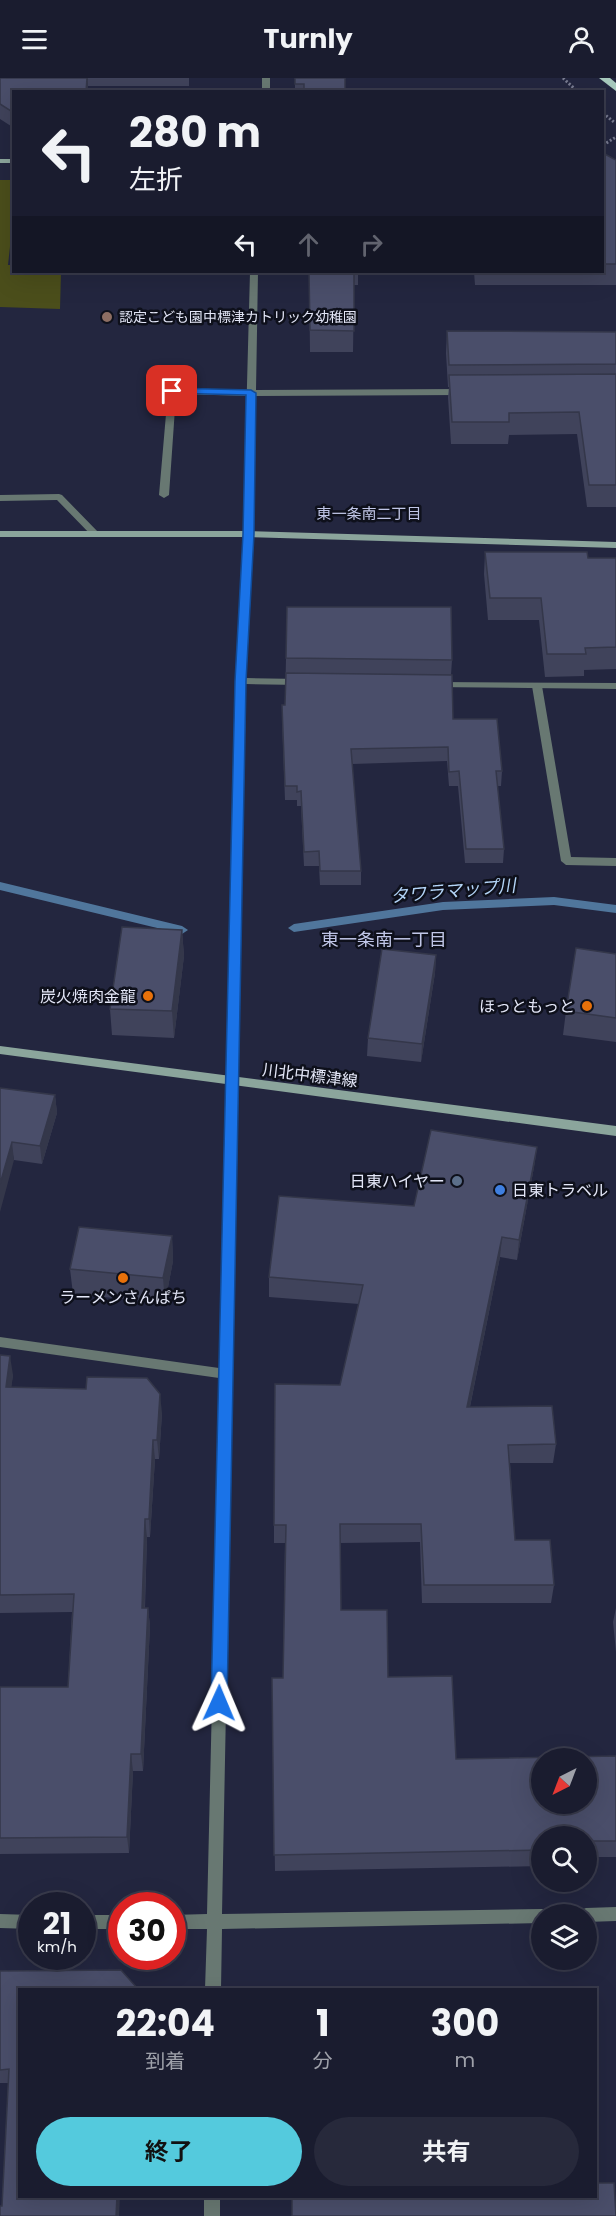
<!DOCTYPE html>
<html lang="ja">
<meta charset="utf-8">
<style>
:root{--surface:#1a1c2f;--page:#27293b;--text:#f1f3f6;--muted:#9fa1aa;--line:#383a4b;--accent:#54cadd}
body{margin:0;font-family:Poppins,"Noto Sans JP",sans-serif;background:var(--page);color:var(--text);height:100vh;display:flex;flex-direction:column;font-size:22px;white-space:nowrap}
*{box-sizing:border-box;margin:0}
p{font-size:20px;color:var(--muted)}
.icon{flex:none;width:33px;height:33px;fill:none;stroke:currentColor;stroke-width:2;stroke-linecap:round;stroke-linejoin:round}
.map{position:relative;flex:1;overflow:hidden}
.drawer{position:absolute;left:18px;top:1910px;width:579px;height:210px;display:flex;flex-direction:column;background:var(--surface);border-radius:0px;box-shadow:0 6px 24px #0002,0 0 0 2px var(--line)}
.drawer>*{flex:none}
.banner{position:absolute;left:12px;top:12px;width:592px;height:183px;border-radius:0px;box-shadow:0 6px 24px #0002,0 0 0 2px var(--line);background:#1a1c2f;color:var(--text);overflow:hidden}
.needle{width:39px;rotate:222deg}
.buttons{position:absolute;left:531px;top:1670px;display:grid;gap:12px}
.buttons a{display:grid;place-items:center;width:66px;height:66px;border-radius:50%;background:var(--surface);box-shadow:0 6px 24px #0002,0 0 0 2px var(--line);font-size:30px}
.speed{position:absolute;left:18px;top:1814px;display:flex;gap:12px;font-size:30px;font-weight:700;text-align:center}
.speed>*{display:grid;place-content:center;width:78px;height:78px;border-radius:50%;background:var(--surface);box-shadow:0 6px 24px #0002,0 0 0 2px var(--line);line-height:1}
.speed small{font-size:15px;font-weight:400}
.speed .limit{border:9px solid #d22;background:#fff;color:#111}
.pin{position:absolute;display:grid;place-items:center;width:51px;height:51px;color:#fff;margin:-26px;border-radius:12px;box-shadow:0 3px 9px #0006}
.me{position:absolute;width:66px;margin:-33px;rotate:1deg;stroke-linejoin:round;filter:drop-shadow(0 0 4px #0008)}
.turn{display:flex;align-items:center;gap:21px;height:126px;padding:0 18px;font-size:27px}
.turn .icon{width:78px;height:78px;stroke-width:2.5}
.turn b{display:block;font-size:42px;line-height:51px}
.lanes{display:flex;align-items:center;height:57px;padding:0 18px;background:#0003;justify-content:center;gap:30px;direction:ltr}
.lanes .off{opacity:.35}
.eta{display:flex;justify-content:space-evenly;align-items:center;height:102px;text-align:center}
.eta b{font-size:36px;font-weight:700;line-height:42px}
.button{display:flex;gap:12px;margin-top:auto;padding:12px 18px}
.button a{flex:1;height:69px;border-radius:36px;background:var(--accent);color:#111;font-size:24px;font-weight:700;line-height:69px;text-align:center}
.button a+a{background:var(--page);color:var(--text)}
header{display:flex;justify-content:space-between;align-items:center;height:78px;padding:0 18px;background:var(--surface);font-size:27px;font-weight:700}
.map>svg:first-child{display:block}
.green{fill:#4b4e1b}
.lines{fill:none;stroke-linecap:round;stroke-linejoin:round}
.stream{fill:#50769c;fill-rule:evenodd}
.path{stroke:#787b90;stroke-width:3;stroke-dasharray:2 2;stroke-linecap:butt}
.lane{fill:#687872;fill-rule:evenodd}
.street{fill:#687872;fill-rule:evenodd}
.secondary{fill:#8ba59c;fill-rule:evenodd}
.primary{fill:#a7c9bd;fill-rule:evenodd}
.wall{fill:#40435b}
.shaded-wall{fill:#34374a}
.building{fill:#4a4e6a;stroke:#34374a;stroke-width:1.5;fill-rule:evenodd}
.route{fill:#1a73e8;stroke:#114b97;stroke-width:1.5}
.education-dot{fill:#8d6e63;stroke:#0e101b;stroke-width:2}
.food-dot{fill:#e8710a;stroke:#0e101b;stroke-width:2}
.service-dot{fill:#5c6f8a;stroke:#0e101b;stroke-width:2}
.shop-dot{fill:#3f7fe0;stroke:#0e101b;stroke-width:2}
.labels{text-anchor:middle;stroke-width:5;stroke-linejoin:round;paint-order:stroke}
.far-poi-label{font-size:14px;fill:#e3e6f7;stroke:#0e101b;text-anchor:start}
.far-neighbourhood-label{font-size:15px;fill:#c0c6e7;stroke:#0e101b}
.poi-label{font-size:16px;fill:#e3e6f7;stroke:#0e101b;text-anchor:end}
.street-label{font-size:16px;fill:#e3e6f7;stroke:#0e101b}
.water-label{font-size:18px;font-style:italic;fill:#b3d4f7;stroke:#0e101b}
.neighbourhood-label{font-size:18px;fill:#c0c6e7;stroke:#0e101b}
</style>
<header><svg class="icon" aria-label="menu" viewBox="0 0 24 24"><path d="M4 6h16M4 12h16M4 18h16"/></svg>Turnly<svg class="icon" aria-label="person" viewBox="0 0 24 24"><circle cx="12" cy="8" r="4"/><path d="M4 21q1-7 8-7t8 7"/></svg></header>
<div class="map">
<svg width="616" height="2138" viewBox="0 0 616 2138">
<rect width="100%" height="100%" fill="#23263f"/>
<path class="green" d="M0,102h13v39l-5,46h5l1,7h47l-1,37 -60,-2z"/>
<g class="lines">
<path class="stream" d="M0,804l182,44 6,4 -6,4 -182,-44z
M554,819l62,8v8l-62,-8 -111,5 -149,22 -6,-4 6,-4 149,-22z"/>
<path class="path" d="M563,0l15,14
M603,35l12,10
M603,67l13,-8"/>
<path class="lane" d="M172,310l79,2 4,3 -4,3 -75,-2 -7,101 -5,3 -5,-3 9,-104z
M59,416l3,1 37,38v4h-6l-36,-37 -57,1v-6z
M537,605l5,3 29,171 45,1v8l-50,-1 -5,-4 -29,-175z
M0,1259l226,32 5,1 1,4 -1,4 -5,1 -226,-32z"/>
<path class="street" d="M262,0h8v14h-8z
M250,194h8l-2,118 207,-1 4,3 -4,3 -207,1 -3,138 -7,144 54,1 5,3 -5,3 -54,-1 -24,1230 320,-5 5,2 2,3h-7v9l-320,6 -1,60h-16l2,-60h-35v-14l35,-1 29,-1233 7,-147z
M437,604l179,1v6l-183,-2 -1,-2z
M616,1829v14l-30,1v-8h-7l2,-4 5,-2z
M0,1836l32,1v14l-32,-1z
M82,1837h40v14h-40z
M204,2118h16v20h-16z"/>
<path class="secondary" d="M0,81h14v4h-14z
M0,453h248l368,11v6l-368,-11h-248z
M0,968l616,80v10l-616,-82z"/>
<path class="primary" d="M599,0h11l6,5v8z"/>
</g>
<path class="wall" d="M0,0h189v8h-101l-74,6v36l-14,-9z
M295,0l50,14h-50z
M603,75l13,7v125h-141l-1,-13h129z
M309,194h49v13h-4l-1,67h-43z
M447,253l169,1v175h-29l-10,-73 -68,1 -1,9h-57l-3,-47 1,-10h-1l-2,-34z
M485,474l103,6h28v111l-32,1v6l-39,1 -6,-57h-51l-4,-46z
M286,580l166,2 -1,15 2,44 49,52 -1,15h-4l7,63 -1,14h-38l-7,-77h-9l-2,-25 -95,3 9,107v14h-41l-1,-19h-15l-3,-60h-4v-6h-12l-3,-81 3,-14z
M182,852l2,26 -10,82 -62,-3 -2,-26z
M616,876v88l-53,-7 3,-24z
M436,877l-1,18 -14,89 -54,-6 1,-18z
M0,1010l55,7 2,18 -15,51 -28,-4z
M537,1069l-3,20 -17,93 -17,-3 -30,150 86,37 -3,19h-43l5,77 39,45 -3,18h-129l-2,-61 -80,1 1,67 47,67 68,82 160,-3v101h-29l-1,2v-23h-44v30l-267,5 -3,-193h11l2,-135h-11v-18l66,-140 19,-81 -90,-7v-20z
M172,1158l1,25 -8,42 -92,-9 -3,-25z
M0,1277l13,20 -2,12 151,26 -3,46h-4l-5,78h-3l-2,71h3l2,18 -7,145h-10l-4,82 -129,1v-167h68l4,-75 -72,1v5z
M616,1530v44l-3,-30z
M0,1893l20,18 -18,217 6,-123h-8z"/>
<path class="shaded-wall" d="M87,0h1v14h-2z
M182,852l2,26 -10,82 -2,-27z
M436,877l-1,18 -14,89 1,-18z
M55,1017l2,18 -15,51 -2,-18z
M12,1064l2,18 -14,52v-28z
M537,1069l-3,20 -17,93 2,-20z
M172,1158l1,25 -8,42 -2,-25z
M502,1159l-2,20 -34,169 1,-19z
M10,1278l3,19 -4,31 -3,-19z
M160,1316l2,19 -3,46 -2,-19z
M153,1362l2,19 -5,78 -1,-18z
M145,1441l2,18 -3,89 -2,-18z
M148,1530l2,18 -7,145 -2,-17z
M131,1676l2,17 -4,82 -2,-16z
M117,2118h3l-1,20h-3z"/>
<path class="building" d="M0,0h87l-1,14h-72v21l-14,-9z
M295,0h50v14h-41v-8h-9z
M603,75l13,7v104h-13z
M309,194h45v59l-44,-1z
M447,253l169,1v32l-167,1z
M616,296v111h-27l-10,-73 -70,1v9h-57l-3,-47z
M485,474h102l1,6h28v89l-31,1 1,6h-39l-6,-56h-51z
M287,529h164l1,53 -166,-2z
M286,595l166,2 1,44h44l5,52h-6l8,78h-38l-7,-78 -10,1 -1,-25 -97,2 10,122h-41l-1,-20 -15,1 -3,-61 -4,1v-6h-12l-3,-81h3z
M122,849l60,3 -10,81 -62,-2z
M576,870l40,6v64l-50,-7z
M382,871l54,6 -14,89 -54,-6z
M0,1010l55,7 -15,51 -28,-4 -12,42z
M431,1052l106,17 -18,93 -17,-3 -35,170 85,-1 4,38 -48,1 7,95h35l4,45h-130l-3,-61h-81l1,86h46l1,67 64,-1 4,83 160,-3v85h-28l1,8h-3v-13h-44v14l-268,5 -2,-177h11l3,-153h-12l1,-141 65,1 23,-100 -94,-8 10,-81 135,10zM542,1680h44v45h-44z
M79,1149l93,9 -9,42 -93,-9z
M0,1277l10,1 -4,31 80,2 1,-12 60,1 13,16 -3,46h-4l-4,79h-4l-3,89h6l-7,146h-10l-4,83 -127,1v-151h68l6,-93 -74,1z
M121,1892l17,19h-118v207h97l-1,20h-116v-10h2l7,-137 -9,1v-99z
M596,2105h18l2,33h-324v-20h304z"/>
<path class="route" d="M172,310l79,2 5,3 -2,141 -8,147 -19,1022 -3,6 -5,2 -6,-2 -2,-6 24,-1022 8,-147 3,-139 -77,-2 -2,-2z"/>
<circle class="education-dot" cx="107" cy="239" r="6"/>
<g class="food-dot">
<circle cx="148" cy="918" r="6"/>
<circle cx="587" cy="928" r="6"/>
<circle cx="123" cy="1200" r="6"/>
</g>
<circle class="service-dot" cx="457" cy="1103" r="6"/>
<circle class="shop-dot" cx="500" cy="1112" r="6"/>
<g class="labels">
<g class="far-poi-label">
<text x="119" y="244">認定こども園中標津カトリック幼稚園</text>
</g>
<g class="far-neighbourhood-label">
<text x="369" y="441">東一条南二丁目</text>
</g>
<g class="poi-label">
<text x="136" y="924">炭火焼肉金龍</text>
<text x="575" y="934">ほっともっと</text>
<text x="445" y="1109">日東ハイヤー</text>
<text x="512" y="1118" text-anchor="start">日東トラベル</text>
<text x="123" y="1225" text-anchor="middle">ラーメンさんぱち</text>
</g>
<g class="street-label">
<text transform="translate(310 997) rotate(7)" y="6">川北中標津線</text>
</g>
<g class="water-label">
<text transform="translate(453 813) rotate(-5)" y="6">タワラマップ川</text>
</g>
<g class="neighbourhood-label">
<text x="384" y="868">東一条南一丁目</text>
</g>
</g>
</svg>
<div class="buttons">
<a><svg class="needle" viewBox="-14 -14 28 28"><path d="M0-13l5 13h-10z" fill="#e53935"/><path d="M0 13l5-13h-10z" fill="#9fa1aa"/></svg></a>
<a><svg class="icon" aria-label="search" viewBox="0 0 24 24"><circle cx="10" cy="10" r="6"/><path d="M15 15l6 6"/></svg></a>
<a><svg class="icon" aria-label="layers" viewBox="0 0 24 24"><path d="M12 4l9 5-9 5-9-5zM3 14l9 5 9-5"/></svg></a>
</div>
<div class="speed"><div>21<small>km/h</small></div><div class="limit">30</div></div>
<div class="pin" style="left:172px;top:313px;background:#d93025"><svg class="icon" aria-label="arrive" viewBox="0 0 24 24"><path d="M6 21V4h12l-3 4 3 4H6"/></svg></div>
<svg class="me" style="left:219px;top:1625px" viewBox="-20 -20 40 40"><path d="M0-17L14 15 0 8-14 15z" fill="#1a73e8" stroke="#fff" stroke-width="4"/></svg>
<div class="banner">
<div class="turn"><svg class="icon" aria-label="left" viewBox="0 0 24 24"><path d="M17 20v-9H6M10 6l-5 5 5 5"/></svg><div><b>280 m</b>左折</div></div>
<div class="lanes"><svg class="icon" aria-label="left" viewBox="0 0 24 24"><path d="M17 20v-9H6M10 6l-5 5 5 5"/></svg><svg class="icon off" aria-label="ahead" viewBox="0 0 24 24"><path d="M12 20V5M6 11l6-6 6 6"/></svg><svg class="icon off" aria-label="right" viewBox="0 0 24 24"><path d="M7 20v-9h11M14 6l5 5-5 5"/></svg></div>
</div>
<section class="drawer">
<div class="eta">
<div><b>22:04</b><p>到着</p></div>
<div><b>1</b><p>分</p></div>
<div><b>300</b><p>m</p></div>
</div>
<div class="button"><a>終了</a><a>共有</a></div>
</section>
</div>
